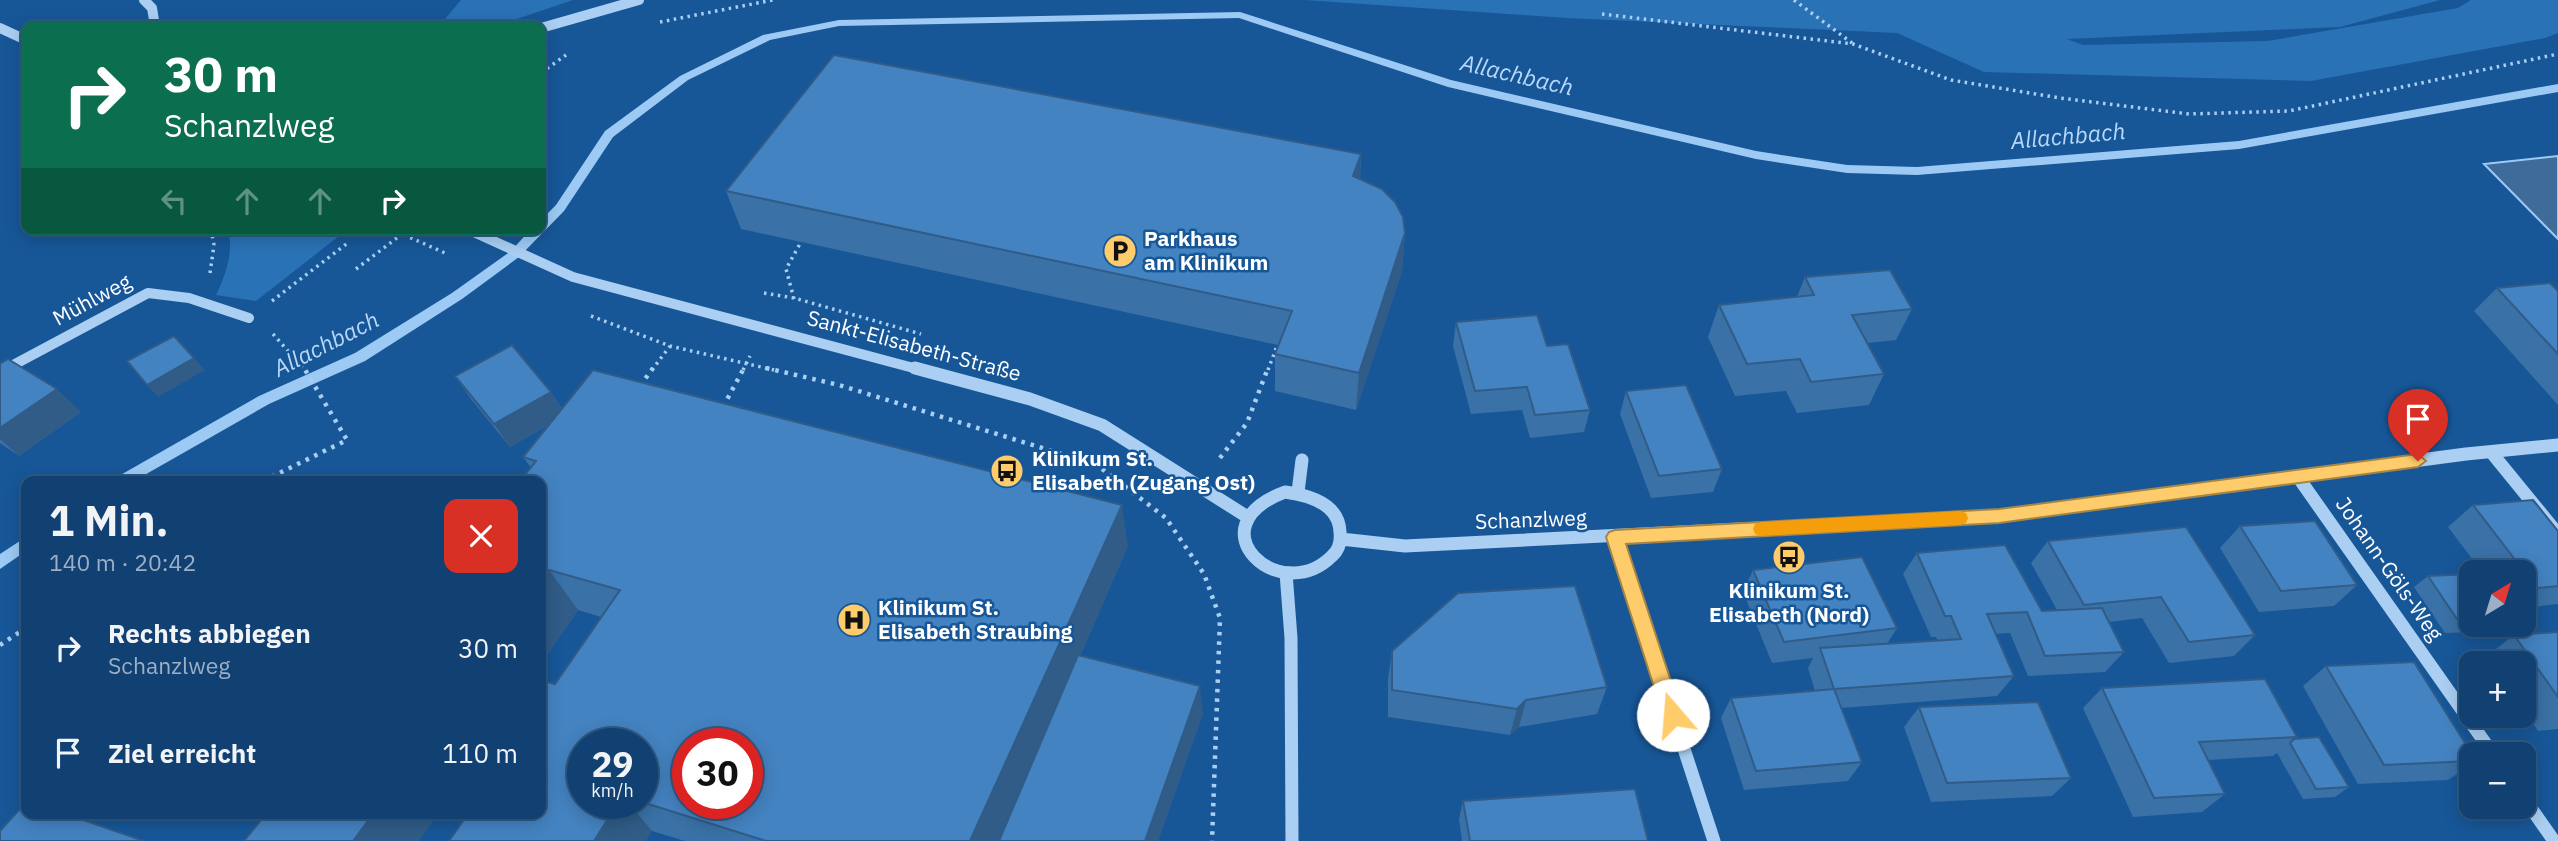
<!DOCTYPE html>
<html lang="de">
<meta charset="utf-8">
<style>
:root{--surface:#114172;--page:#1a4877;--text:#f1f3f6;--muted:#9cafc4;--line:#305a84}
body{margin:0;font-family:"IBM Plex Sans",sans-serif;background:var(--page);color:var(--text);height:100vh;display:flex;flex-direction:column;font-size:26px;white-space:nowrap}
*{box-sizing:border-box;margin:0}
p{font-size:23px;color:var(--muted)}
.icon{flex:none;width:38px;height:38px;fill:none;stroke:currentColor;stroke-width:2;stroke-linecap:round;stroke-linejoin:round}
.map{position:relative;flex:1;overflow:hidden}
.side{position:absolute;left:21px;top:476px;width:525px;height:343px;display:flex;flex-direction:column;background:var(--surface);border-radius:14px;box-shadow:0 4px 18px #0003,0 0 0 2px var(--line)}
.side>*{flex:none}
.top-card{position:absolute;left:21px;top:21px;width:525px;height:214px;border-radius:14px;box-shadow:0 4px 18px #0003,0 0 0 2px var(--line);background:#0b6e4f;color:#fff;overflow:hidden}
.needle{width:46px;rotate:38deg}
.fabs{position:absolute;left:2459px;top:560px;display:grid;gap:14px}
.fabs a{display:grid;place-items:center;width:77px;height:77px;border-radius:14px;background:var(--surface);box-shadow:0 4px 18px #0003,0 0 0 2px var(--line);font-size:35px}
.speed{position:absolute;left:567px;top:728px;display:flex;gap:14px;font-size:35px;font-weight:700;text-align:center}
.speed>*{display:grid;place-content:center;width:91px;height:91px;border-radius:50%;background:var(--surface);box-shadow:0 4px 18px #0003,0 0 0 2px var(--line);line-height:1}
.speed small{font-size:18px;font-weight:400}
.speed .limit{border:10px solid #d22;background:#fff;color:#111}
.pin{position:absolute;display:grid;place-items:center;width:60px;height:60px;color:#fff;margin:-72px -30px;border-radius:50% 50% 50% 0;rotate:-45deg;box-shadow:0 0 7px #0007}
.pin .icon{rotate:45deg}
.me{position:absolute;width:77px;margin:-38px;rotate:342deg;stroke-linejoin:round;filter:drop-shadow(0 0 5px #0008)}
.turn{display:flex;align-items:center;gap:24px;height:147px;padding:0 28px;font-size:32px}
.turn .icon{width:91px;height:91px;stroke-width:2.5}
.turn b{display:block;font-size:49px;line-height:60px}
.lanes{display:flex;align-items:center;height:66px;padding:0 28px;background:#0003;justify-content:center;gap:35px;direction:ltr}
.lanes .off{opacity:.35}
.round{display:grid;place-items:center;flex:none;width:74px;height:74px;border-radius:14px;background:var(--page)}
.headline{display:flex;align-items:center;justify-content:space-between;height:119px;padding:0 28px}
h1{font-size:42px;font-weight:800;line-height:52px}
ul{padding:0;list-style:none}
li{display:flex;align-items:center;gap:21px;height:105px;padding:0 28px}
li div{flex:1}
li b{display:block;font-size:26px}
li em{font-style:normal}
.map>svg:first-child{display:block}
.green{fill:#2a72b6}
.water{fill:#3e6b9a;stroke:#9dcaf4;stroke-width:2}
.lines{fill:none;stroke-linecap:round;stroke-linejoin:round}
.stream{fill:#9dcaf4;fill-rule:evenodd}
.path-far1{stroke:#aacff2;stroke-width:3.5;stroke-dasharray:2.5 4.5;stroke-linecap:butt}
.path{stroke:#aacff2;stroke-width:4.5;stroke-dasharray:3.5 6;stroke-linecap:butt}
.minor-far1{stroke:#aacff2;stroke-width:10}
.minor{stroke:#aacff2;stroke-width:13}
.wall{fill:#3a71a6;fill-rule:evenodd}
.shaded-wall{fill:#305c87}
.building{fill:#4483c1;stroke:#305c87;stroke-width:2;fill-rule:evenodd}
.route{fill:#ffcc6b;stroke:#a68546;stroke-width:2}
.slow{fill:#f59e0b}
.labels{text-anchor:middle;stroke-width:5;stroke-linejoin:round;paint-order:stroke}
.poi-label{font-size:21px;font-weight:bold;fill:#fff;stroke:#175798;text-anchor:start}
.street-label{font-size:21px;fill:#fff;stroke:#175798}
.water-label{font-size:23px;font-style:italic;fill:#b7d8f8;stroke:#175798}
</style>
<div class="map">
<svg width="2558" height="841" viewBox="0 0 2558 841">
<rect width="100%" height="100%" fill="#175798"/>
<path class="green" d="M461,0h112l-77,26h-57z
M1305,0h1135l-100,27 -273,12 16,6 185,-4 190,-33 13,-8h87v33l-13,5 -234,43 -327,-9 -87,-39 -330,-15z
M228,229h120l-92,72 -40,-6c10,-21 18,-43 12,-66z"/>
<path class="water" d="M2558,156v83l-74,-75z"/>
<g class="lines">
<path class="stream" d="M1240,12l211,68 305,71 91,14 70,2 322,-26 319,-57v8l-319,57 -322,26 -70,-2 -91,-14 -308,-72 -209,-69 -400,8 -69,14 -82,40 -75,57 -49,74 -45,46 -57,42 -97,62 -96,43 -135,77h-19l2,-4 142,-81 96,-43 97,-60 59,-42 20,-22h10v-9l15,-15 49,-74 75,-55 83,-41 76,-15z
M26,537v14l-26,18v-15z"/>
<path class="path-far1" d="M1794,0l58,43
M1602,14l251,30 98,36 109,18 129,16 100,-3 269,-57
M660,22l113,-22
M541,68l4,2 21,-15
M391,229l54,24
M356,269l46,-35
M210,273l4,-28 -3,-16
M764,293l30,5 127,36
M794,299l-8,-30 15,-27
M272,301l77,-59
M591,316l79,30 104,24
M273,334l32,36
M652,370l18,-24
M743,370l7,-14
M1268,370l9,-24"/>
<path class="path" d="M766,368l73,17 258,80 69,53 38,56 16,44 -8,223
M640,386l13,-18
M723,407l21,-39
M1220,458l27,-35 21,-55
M263,481l84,-41 -43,-72
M0,645l26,-17"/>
<path class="minor-far1" d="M144,0l8,8 3,18
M0,28l26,12
M541,28l98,-28
M467,229l106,48 348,93
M4,370l144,-77 41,5 60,20"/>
<path class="minor" d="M915,368l115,31 72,26 144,91
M0,372l7,-4
M2491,452l67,82
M2298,477l195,277
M1285,492c23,3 54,11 55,40 1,9 -1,18 -8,24 -52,52 -140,-29 -47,-64z
M1298,492l4,-32
M1615,537l99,304
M1341,539l64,7 594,-30 467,-62 92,-9
M1286,573l5,65 1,203
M2524,798l30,43"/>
</g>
<path class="wall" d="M1361,154l-1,25 45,54 -3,38 -46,139 -81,-19v-37l3,-9 -537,-116 -15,-38z
M1805,277l107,32 -16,31 -28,3 16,31 -15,31 -72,8 -11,-22 -51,5 -27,-59 11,-32 78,-8z
M2497,288l61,3v114l-84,-94z
M1456,322l91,24 43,64 -6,22 -54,6 -8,-28 -51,4 -18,-68z
M0,364l81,48 -62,44 -19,-13z
M455,376l96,16 11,17 566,137 -48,110 123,57 -45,128h-159l20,-45 -20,45h-314l-33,-10 -111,-17 14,-130 46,-67 -23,-7 -37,54v-183l-18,-24 27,-33 -40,23 -39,-48zM642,744v59h-59z
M1626,391l96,78 -9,23 -62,6 -31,-84z
M2473,505l85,26v73l-34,4v-36h-42l-34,-45z
M2240,526l117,59 -23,21 -75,6 -39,-64z
M2048,541l207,94 -21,21 -65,7 -27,-45 -33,4 15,30 -19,20 -77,4 -18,-43 -15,1 19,42 -17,20 -156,12 21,54 -14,19 -104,9 -23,-72 10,-20 84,-7 -7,-23 5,-10 -41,5 -29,-71 10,-22 144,58 -10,16 51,-3 -2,-4h-5l-28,-63 14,-21 125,58 15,-1 -26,-47z
M2471,574v51h35l-8,6 -53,2 -31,-46 14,-11z
M2558,632v97l-20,2 -14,-22v-46h-32l-5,-7 27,-21z
M1392,651l215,36 -10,27 -78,13 -9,8 -122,-18v-38z
M2326,666l145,88v11l-23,15 -90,4 -55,-98z
M2102,688l195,49 -3,2 55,48 -14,10 -32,2 -26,-46 -4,3 -65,4 17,34 -23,18 -69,5 -50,-109z
M1919,707l152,71 -19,18 -121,6 -27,-75z
M1463,801l185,40h-186l-3,-22z"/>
<path class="shaded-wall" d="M1361,154l-2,39 -6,-17z
M1405,233l-3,38 -46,139 3,-37z
M194,358l11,12 -47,27 -11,-12z
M57,389l24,23 -62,44 -19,-17v-11z
M551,392l14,23 -55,32 -16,-23z
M1122,505l6,41 -129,295h-29z
M549,570l29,40 -37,54v-83z
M1200,686l3,27 -45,128h-13z
M1526,700l-7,27 -9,8 7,-26z
M618,803h11l23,28 -6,10h-52z
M373,814h65l-19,27h-66z"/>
<path class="building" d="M834,55l527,99 -8,22 29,13 13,13 8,15 2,16 -46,140 -84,-19 17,-43 -566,-120z
M1890,270l22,39 -60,6 32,59 -73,8 -11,-23 -53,5 -28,-59 95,-10 -9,-18z
M2550,283l8,8v63l-61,-66z
M1537,315l10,31 21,-2 22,66 -55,5 -8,-28 -52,4 -19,-69z
M174,336l20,22 -47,27 -20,-24z
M512,345l39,47 -57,32 -39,-48z
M8,359l49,30 -57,39v-64z
M593,370l529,135 -152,336h-204l-124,-39v-58h-59v59h35l-24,38h-145l19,-27h73v-134l14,4 65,-94 -71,-20 -8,11v-100h-21l16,-20 -13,-4zM688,744h59v59h-59z
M1686,385l36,84 -63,7 -33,-85z
M2533,500l25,31v55l-21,2 -64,-83z
M2315,521l42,64 -76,6 -41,-65z
M2186,527l69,108 -66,7 -28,-45 -77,8 -36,-64z
M2005,545l37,66 60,-3 22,44 -79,4 -18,-44 -40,2 27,62 -180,13 -14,-41 141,-9 -10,-23h-6l-28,-63z
M1862,557l35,71 -113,14 -31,-72z
M2471,574v48h-12l-31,-46z
M1575,586l32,101 -81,13 -9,9 -125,-19v-39l66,-58z
M2558,632v65l-44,-62z
M1078,655l122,31 -55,155h-146z
M2414,662l58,92h-1v7l-87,4 -58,-99z
M2265,679l32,58 -98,5 26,52 -71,4 -52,-110z
M1834,689l28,73 -106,9 -25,-73z
M2038,702l33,76 -124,5 -28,-76z
M2319,737l30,50 -33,2 -26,-46 4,-4z
M1635,789l13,52h-178l-7,-40z
M26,802v12h40l78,27h-144v-10z
M266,814h107l-20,27h-109z"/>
<path class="route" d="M2418,454l8,7 -8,6 -419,56 -373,21 56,171 -3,5 -6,3 -7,-3 -3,-5 -57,-178 3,-5 6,-2 384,-21z"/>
<path class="slow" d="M1960,511l6,2 2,5 -2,5 -6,2 -199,11 -6,-2 -2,-5 2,-5 6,-2z"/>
<defs>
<symbol id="parking-disc" viewBox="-11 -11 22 22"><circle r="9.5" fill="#ffcc6b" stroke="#175798"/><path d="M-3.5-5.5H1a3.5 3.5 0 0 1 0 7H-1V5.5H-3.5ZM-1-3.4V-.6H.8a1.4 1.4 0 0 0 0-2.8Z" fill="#111"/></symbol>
<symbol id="bus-disc" viewBox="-11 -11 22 22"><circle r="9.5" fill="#ffcc6b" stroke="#175798"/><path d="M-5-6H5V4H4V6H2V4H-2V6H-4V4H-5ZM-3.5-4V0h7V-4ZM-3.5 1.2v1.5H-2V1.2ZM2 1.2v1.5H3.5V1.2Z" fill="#111"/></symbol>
<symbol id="hospital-disc" viewBox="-11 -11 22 22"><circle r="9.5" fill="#ffcc6b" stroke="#175798"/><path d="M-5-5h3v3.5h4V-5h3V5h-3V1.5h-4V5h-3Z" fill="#111"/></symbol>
</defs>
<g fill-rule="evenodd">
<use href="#parking-disc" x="1101" y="232" width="38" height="38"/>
<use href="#bus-disc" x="988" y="452" width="38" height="38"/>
<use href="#bus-disc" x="1770" y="538" width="38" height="38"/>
<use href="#hospital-disc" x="835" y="601" width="38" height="38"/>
</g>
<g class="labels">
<g class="poi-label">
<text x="1144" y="246">Parkhaus<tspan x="1144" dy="24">am Klinikum</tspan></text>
<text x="1032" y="466">Klinikum St.<tspan x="1032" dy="24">Elisabeth (Zugang Ost)</tspan></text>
<text x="1789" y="598" text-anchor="middle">Klinikum St.<tspan x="1789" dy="24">Elisabeth (Nord)</tspan></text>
<text x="878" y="615">Klinikum St.<tspan x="878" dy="24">Elisabeth Straubing</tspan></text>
</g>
<g class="street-label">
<text transform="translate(92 300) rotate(-28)" y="7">Mühlweg</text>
<text transform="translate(914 346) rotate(15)" y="7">Sankt-Elisabeth-Straße</text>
<text transform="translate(1531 520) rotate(-2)" y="7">Schanzlweg</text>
<text transform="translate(2389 569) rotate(55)" y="7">Johann-Göls-Weg</text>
</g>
<g class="water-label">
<text transform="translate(1517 75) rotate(13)" y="8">Allachbach</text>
<text transform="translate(2068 136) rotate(-5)" y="8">Allachbach</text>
<text transform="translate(326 344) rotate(-27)" y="8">Allachbach</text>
</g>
</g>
</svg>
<div class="fabs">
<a><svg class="needle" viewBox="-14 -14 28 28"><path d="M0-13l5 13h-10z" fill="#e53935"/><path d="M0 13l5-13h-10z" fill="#9cafc4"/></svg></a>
<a>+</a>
<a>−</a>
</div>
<div class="speed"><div>29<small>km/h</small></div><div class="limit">30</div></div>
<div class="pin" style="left:2418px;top:461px;background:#d93025"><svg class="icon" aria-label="arrive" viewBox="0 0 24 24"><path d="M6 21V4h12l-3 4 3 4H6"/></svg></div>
<svg class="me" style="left:1673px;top:715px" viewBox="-20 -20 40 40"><circle r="19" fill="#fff"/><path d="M0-13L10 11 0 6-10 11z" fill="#ffcc6b"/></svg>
<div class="top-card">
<div class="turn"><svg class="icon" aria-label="right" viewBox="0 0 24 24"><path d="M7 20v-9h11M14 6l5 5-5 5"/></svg><div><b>30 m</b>Schanzlweg</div></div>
<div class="lanes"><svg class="icon off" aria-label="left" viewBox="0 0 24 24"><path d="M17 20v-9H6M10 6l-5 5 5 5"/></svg><svg class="icon off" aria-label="ahead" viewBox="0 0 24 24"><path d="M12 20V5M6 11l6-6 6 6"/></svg><svg class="icon off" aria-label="ahead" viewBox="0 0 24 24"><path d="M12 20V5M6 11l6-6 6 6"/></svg><svg class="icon" aria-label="right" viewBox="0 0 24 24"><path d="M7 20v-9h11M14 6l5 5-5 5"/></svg></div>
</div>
<section class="side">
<div class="headline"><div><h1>1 Min.</h1><p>140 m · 20:42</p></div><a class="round" style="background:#d93025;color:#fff"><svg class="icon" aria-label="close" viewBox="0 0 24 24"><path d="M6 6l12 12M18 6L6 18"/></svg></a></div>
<ul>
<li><svg class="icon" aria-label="right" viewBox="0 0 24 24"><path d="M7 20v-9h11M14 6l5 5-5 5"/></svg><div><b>Rechts abbiegen</b><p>Schanzlweg</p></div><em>30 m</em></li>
<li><svg class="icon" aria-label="arrive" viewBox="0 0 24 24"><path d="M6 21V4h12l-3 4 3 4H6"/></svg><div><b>Ziel erreicht</b></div><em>110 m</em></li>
</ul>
</section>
</div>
